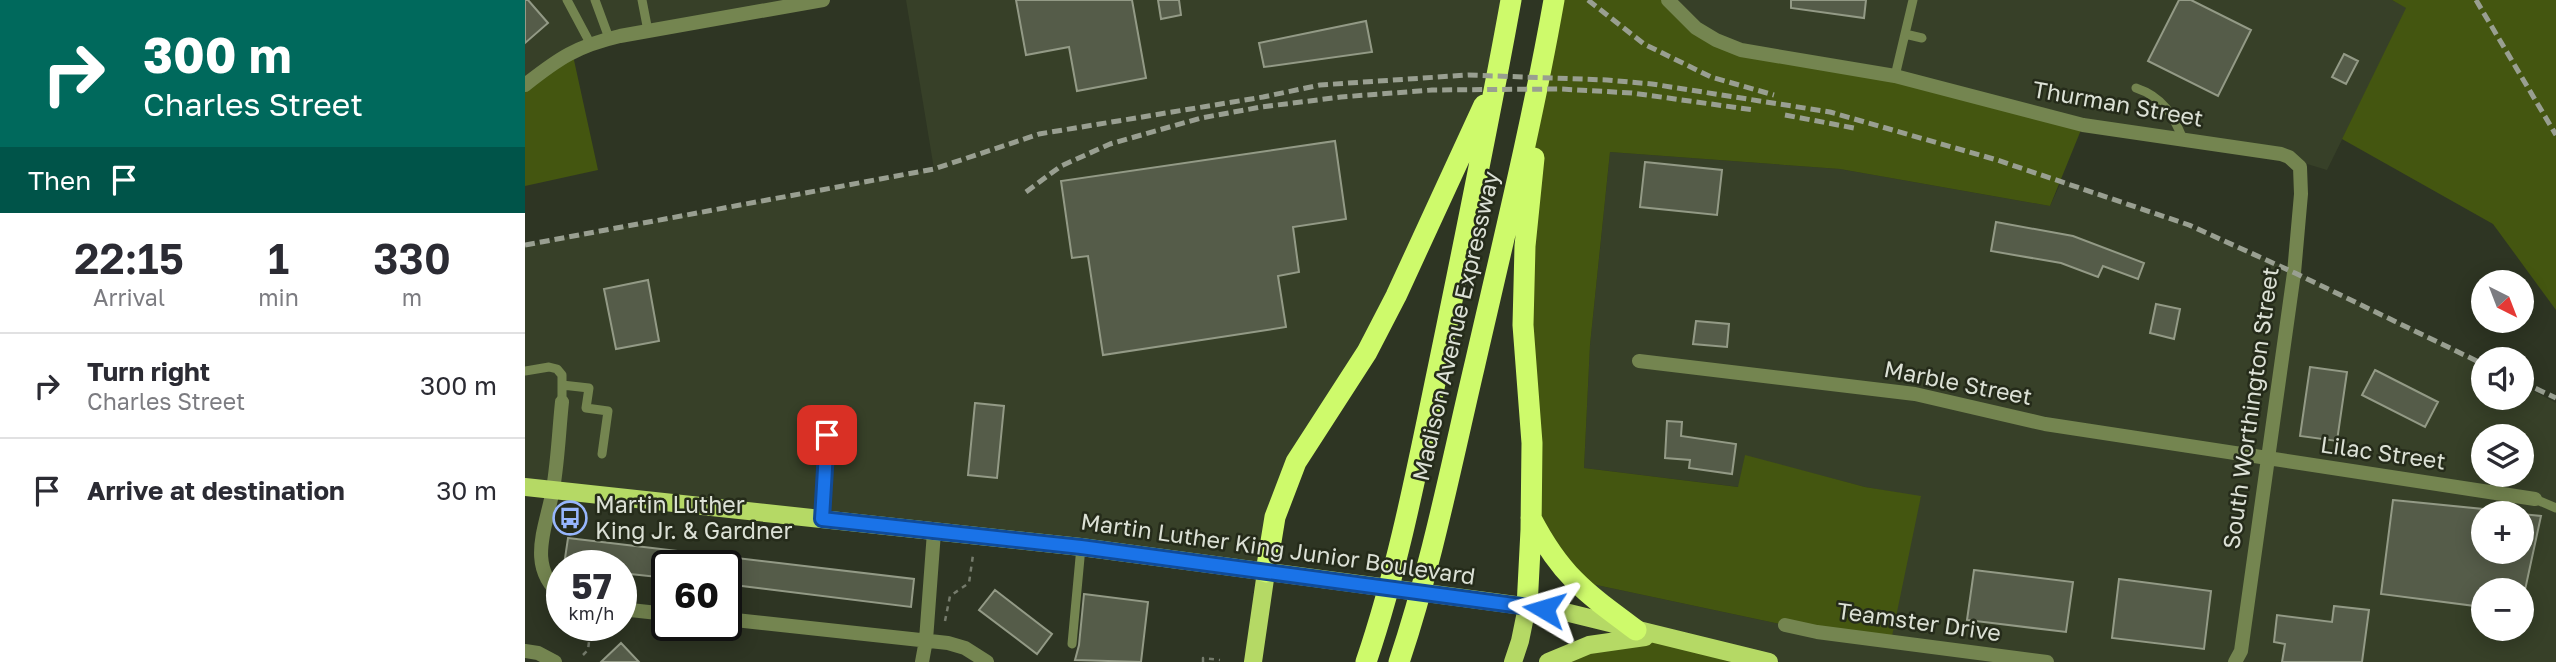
<!DOCTYPE html>
<meta charset="utf-8">
<style>
:root{--surface:#fff;--page:#f2f2f3;--text:#2b2b33;--muted:#7c7c81;--line:#e1e1e2}
body{margin:0;font-family:"Golos Text",sans-serif;background:var(--page);color:var(--text);height:100vh;display:flex;flex-direction:column;font-size:26px;white-space:nowrap}
*{box-sizing:border-box;margin:0}
p{font-size:23px;color:var(--muted)}
.icon{flex:none;width:38px;height:38px;fill:none;stroke:currentColor;stroke-width:2;stroke-linecap:round;stroke-linejoin:round}
.map{position:relative;flex:1;overflow:hidden}
.sheet{display:flex;flex-direction:column;background:var(--surface);width:525px}
.sheet>*{flex:none}
.hud{background:#00695c;color:#fff;overflow:hidden}
.needle{width:46px;rotate:138deg}
.tools{position:absolute;left:1946px;top:270px;display:grid;gap:14px}
.tools a{display:grid;place-items:center;width:63px;height:63px;border-radius:50%;background:var(--surface);box-shadow:0 4px 18px #0003;font-size:35px}
.speed{position:absolute;left:21px;top:550px;display:flex;gap:14px;font-size:35px;font-weight:700;text-align:center}
.speed>*{display:grid;place-content:center;width:91px;height:91px;border-radius:50%;background:var(--surface);box-shadow:0 4px 18px #0003;line-height:1}
.speed small{font-size:18px;font-weight:400}
.speed .limit{border:4px solid #111;border-radius:10px;background:#fff;color:#111}
.pin{position:absolute;display:grid;place-items:center;width:60px;height:60px;color:#fff;margin:-30px;border-radius:14px;box-shadow:0 4px 10px #0006}
.me{position:absolute;width:77px;margin:-38px;rotate:277deg;stroke-linejoin:round;filter:drop-shadow(0 0 5px #0008)}
.turn{display:flex;align-items:center;gap:24px;height:147px;padding:0 28px;font-size:32px}
.turn .icon{width:91px;height:91px;stroke-width:2.5}
.turn b{display:block;font-size:49px;line-height:60px}
.then{display:flex;align-items:center;height:66px;padding:0 28px;background:#0003;gap:14px;font-size:26px}
.eta{display:flex;justify-content:space-evenly;align-items:center;height:119px;text-align:center}
.eta b{font-size:42px;font-weight:600;line-height:49px}
ul{padding:0;list-style:none}
li{display:flex;align-items:center;gap:21px;height:105px;padding:0 28px;border-top:2px solid var(--line)}
li div{flex:1}
li b{display:block;font-size:26px}
li em{font-style:normal}
main{display:flex;flex:1;min-height:0}
.map>svg:first-child{display:block}
.built{fill:#374028;fill-rule:evenodd}
.green{fill:#445610}
.building{fill:#555c49;stroke:#939a86;stroke-width:2}
.lines{fill:none;stroke-linecap:round;stroke-linejoin:round}
.path{stroke:#757b6c;stroke-width:2.5;stroke-dasharray:5 5;stroke-linecap:butt}
.service{stroke:#748550;stroke-width:9}
.minor{stroke:#748550;stroke-width:14}
.tertiary{stroke:#748550;stroke-width:14}
.primary{stroke:#b5d965;stroke-width:18}
.motorway{stroke:#cefa6b;stroke-width:21}
.rail{stroke:#999f91;stroke-width:5;stroke-dasharray:10 5;stroke-linecap:butt}
.route-casing{stroke:#114b97;stroke-width:18}
.route{stroke:#1a73e8;stroke-width:12}
.labels{text-anchor:middle;stroke-width:5;stroke-linejoin:round;paint-order:stroke}
.street-label{font-size:23px;fill:#dce1d6;stroke:#252b1a}
.poi-label{font-size:23px;fill:#dce1d6;stroke:#252b1a;text-anchor:start}
</style>
<main>
<section class="sheet">
<div class="hud">
<div class="turn"><svg class="icon" aria-label="right" viewBox="0 0 24 24"><path d="M7 20v-9h11M14 6l5 5-5 5"/></svg><div><b>300 m</b>Charles Street</div></div>
<div class="then">Then<svg class="icon" aria-label="arrive" viewBox="0 0 24 24"><path d="M6 21V4h12l-3 4 3 4H6"/></svg></div>
</div>
<div class="eta">
<div><b>22:15</b><p>Arrival</p></div>
<div><b>1</b><p>min</p></div>
<div><b>330</b><p>m</p></div>
</div>
<ul>
<li><svg class="icon" aria-label="right" viewBox="0 0 24 24"><path d="M7 20v-9h11M14 6l5 5-5 5"/></svg><div><b>Turn right</b><p>Charles Street</p></div><em>300 m</em></li>
<li><svg class="icon" aria-label="arrive" viewBox="0 0 24 24"><path d="M6 21V4h12l-3 4 3 4H6"/></svg><div><b>Arrive at destination</b></div><em>30 m</em></li>
</ul>
</section>
<div class="map">
<svg width="2031" height="662" viewBox="0 0 2031 662">
<rect width="100%" height="100%" fill="#2e3523"/>
<path class="built" d="M0,0h298l-203,36 -95,49z
M381,0h605l-13,75 -102,221 -90,149 -40,127 -741,-85v-242l409,-76z
M1143,0h724l15,8 -80,162 -33,-10 -129,-23 -449,-97z
M1085,152l230,17 210,37 12,-26 115,42 117,49 162,79 27,14v33h39v-12l34,18v259h-787l-110,-27 -86,-55 244,52 104,-135 -56,-10 -120,-31 -6,31 -155,-19 6,-123zM1958,436h39v38h-39zM1958,513h39v38h-39zM1958,590h39v38h-39z"/>
<path class="green" d="M1029,0h114l48,40 150,32 217,53 -33,81 -210,-37 -230,-17 -20,193 -6,123 154,19 7,-32 120,32 56,9 -30,145 -74,-9 -244,-52 -32,-44 -16,-290 18,-182z
M1867,0h164v310l-63,-86 -151,-85 64,-131z
M47,51l26,119 -73,16v-101z
M1134,635l110,27h-221z"/>
<path class="building" d="M0,0h3l20,23 -23,20z
M491,0h116l14,78 -69,13 -8,-44 -43,8z
M633,0h21l2,15 -20,4z
M1266,0h75l-2,18 -73,-10z
M1654,0h12l60,30 -33,66 -70,-35z
M841,21l6,31 -108,15 -5,-24z
M1819,54l14,7 -12,23 -14,-7z
M810,141l11,78 -53,8 6,45 -21,4 8,51 -183,28 -15,-99 -16,2 -11,-77z
M1120,162l77,8 -5,45 -77,-8z
M1471,222l77,14 71,27 -6,16 -35,-13 -5,11 -37,-14 -70,-12z
M123,280l11,61 -43,8 -12,-60z
M1631,304l24,5 -6,30 -24,-6z
M1171,321l33,3 -2,23 -34,-3z
M1785,367l37,5 -10,69 -37,-5z
M1850,370l63,32 -13,25 -63,-32z
M450,403l29,3 -7,72 -29,-3z
M1142,421l15,1 -1,14 55,8 -4,30 -43,-6 1,-8 -25,-2z
M1868,500l90,9v42h39v-37l19,2 -16,74h-42v17l-102,-13z
M43,538l346,41 -3,28 -185,-23v-19h-59v13l-46,-5v-8h-57z
M1449,570l99,12 -7,50 -99,-12z
M1594,579l92,12 -7,58 -92,-11z
M470,590l57,44 -15,20 -58,-44z
M559,594l64,8 -7,60 -66,-2 4,-15z
M1809,606l35,4 -7,52h-80l3,-18 -11,-2 3,-27 55,7z
M96,643l18,19h-38z"/>
<g class="lines">
<path class="path" d="M420,621l5,-25 19,-13 4,-28
M58,655l5,-5 3,-25
M678,662v-4l17,2"/>
<path class="service" d="M42,0l23,43
M70,0l14,38
M117,0l6,31
M1380,34l17,4
M1370,76l18,-76
M1611,88c27,9 37,27 47,51
M0,371l24,-4 8,2 5,6v27
M37,385l27,3 -3,20 22,3 -6,43
M2010,499l21,9
M547,644l9,-97"/>
<path class="minor" d="M1143,0l28,28 20,12 25,10 154,26 188,49 198,29 8,3 11,10 1,27 -7,79 -53,378 -6,11
M1114,361l276,33 130,30 490,75
M297,519l5,-84
M37,596c-37,-30 -15,-70 -9,-107 5,-29 6,-59 9,-87
M96,609l46,5
M201,619l222,24 17,5 22,14
M1260,625l32,7 230,30
M0,651l13,2 17,9
M397,662l4,-22 8,-108"/>
<path class="tertiary" d="M0,85c34,-27 52,-39 95,-49l203,-36"/>
<path class="primary" d="M0,487l556,60 480,64 208,51
M728,662l13,-90
M988,662l7,-21 7,-34
M1023,662l41,-17 56,-8"/>
<path class="motorway" d="M1006,518c30,58 55,75 105,112
M741,572l9,-55 21,-55 71,-110 29,-56 88,-191
M1002,607l4,-77 1,-87 -9,-118 2,-79 9,-88
M841,662c33,-97 52,-198 73,-298 25,-121 50,-242 72,-364
M874,662c32,-95 52,-196 75,-294 28,-122 58,-244 80,-368"/>
<path class="rail" d="M1063,0l56,44 67,33 63,18
M1951,0l80,135
M1260,115l69,13
M501,192l35,-26 49,-22 91,-26 60,-11 80,-10 91,-7 128,-1 72,4 122,17
M0,245l409,-76 105,-35 224,-37 57,-12 148,-10 139,5 45,4 178,28 167,48 192,65 106,48 188,91
M1997,382l34,16"/>
</g>
<g class="lines">
<defs>
<path id="route" d="M302,435l-5,84 259,28 463,62"/>
</defs>
<use href="#route" class="route-casing"/>
<use href="#route" class="route"/>
</g>
<defs>
<symbol id="bus-ring" viewBox="-11 -11 22 22"><circle r="9.5" fill="#252b1a" stroke="#97b6fd" stroke-width="1.5"/><path d="M-5-6H5V4H4V6H2V4H-2V6H-4V4H-5ZM-3.5-4V0h7V-4ZM-3.5 1.2v1.5H-2V1.2ZM2 1.2v1.5H3.5V1.2Z" fill="#97b6fd"/></symbol>
</defs>
<g fill-rule="evenodd">
<use href="#bus-ring" x="26" y="499" width="38" height="38"/>
</g>
<g class="labels">
<g class="street-label">
<text transform="translate(1593 104) rotate(10)" y="8">Thurman Street</text>
<text transform="translate(931 326) rotate(-77)" y="8">Madison Avenue Expressway</text>
<text transform="translate(1433 383) rotate(11)" y="8">Marble Street</text>
<text transform="translate(1726 408) rotate(-82)" y="8">South Worthington Street</text>
<text transform="translate(1858 453) rotate(8)" y="8">Lilac Street</text>
<text transform="translate(753 549) rotate(8)" y="8">Martin Luther King Junior Boulevard</text>
<text transform="translate(1394 622) rotate(8)" y="8">Teamster Drive</text>
</g>
<g class="poi-label">
<text x="70" y="513">Martin Luther<tspan x="70" dy="26">King Jr. &amp; Gardner</tspan></text>
</g>
</g>
</svg>
<div class="tools">
<a><svg class="needle" viewBox="-14 -14 28 28"><path d="M0-13l5 13h-10z" fill="#e53935"/><path d="M0 13l5-13h-10z" fill="#7c7c81"/></svg></a>
<a><svg class="icon" aria-label="sound" viewBox="0 0 24 24"><path d="M4 9h4l5-4v14l-5-4H4zM17 9q2 3 0 6"/></svg></a>
<a><svg class="icon" aria-label="layers" viewBox="0 0 24 24"><path d="M12 4l9 5-9 5-9-5zM3 14l9 5 9-5"/></svg></a>
<a>+</a>
<a>−</a>
</div>
<div class="speed"><div>57<small>km/h</small></div><div class="limit">60</div></div>
<div class="pin" style="left:302px;top:435px;background:#d93025"><svg class="icon" aria-label="arrive" viewBox="0 0 24 24"><path d="M6 21V4h12l-3 4 3 4H6"/></svg></div>
<svg class="me" style="left:1019px;top:609px" viewBox="-20 -20 40 40"><path d="M0-17L14 15 0 8-14 15z" fill="#1a73e8" stroke="#fff" stroke-width="4"/></svg>
</div>
</main>
